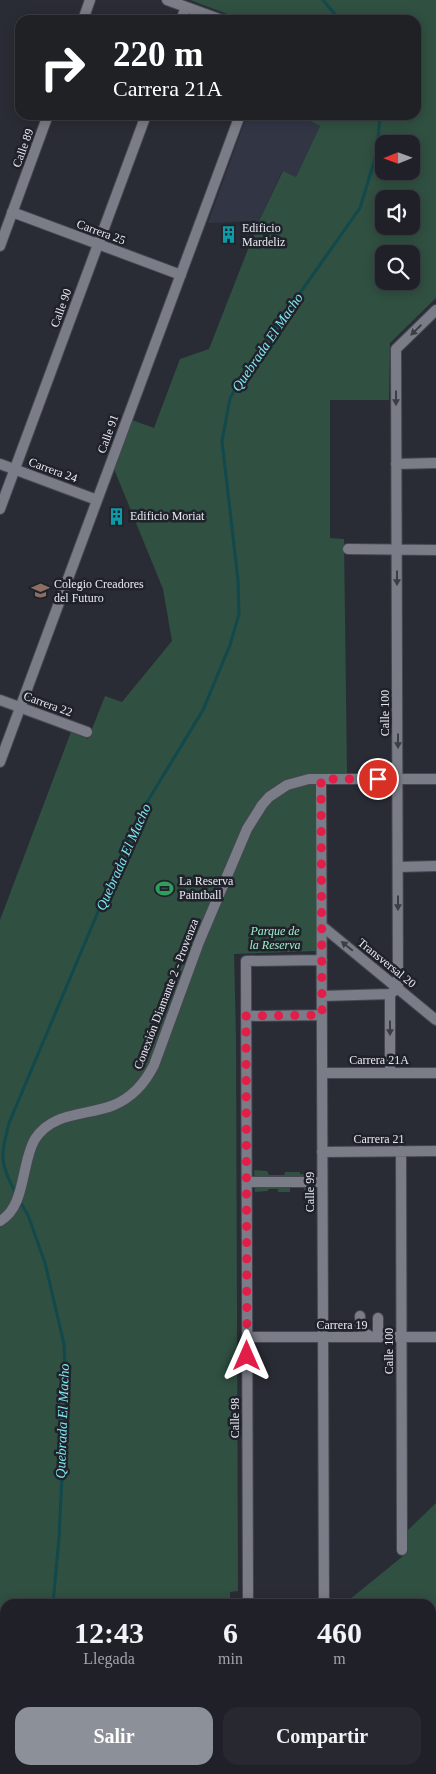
<!DOCTYPE html>
<html lang="es">
<meta charset="utf-8">
<style>
:root{--surface:#202128;--page:#282930;--text:#f1f3f6;--muted:#a2a3a8;--line:#3d3e45;--accent:#8c9099}
body{margin:0;font-family:Georgia,serif;background:var(--page);color:var(--text);height:100vh;display:flex;flex-direction:column;font-size:19px;white-space:nowrap}
*{box-sizing:border-box;margin:0}
p{font-size:16px;color:var(--muted)}
.icon{flex:none;width:28px;height:28px;fill:none;stroke:currentColor;stroke-width:2;stroke-linecap:round;stroke-linejoin:round}
.map{position:relative;flex:1;overflow:hidden}
.drawer{position:absolute;left:0px;top:1599px;width:436px;height:176px;display:flex;flex-direction:column;background:var(--surface);border-radius:15px 15px 0 0;box-shadow:0 2px 12px #0003,0 0 0 1px var(--line)}
.drawer>*{flex:none}
.top-card{position:absolute;left:15px;top:15px;width:406px;height:105px;border-radius:15px;box-shadow:0 2px 12px #0003,0 0 0 1px var(--line);background:#202124;color:#fff;overflow:hidden}
.needle{width:32px;rotate:269deg}
.buttons{position:absolute;left:375px;top:135px;display:grid;gap:10px}
.buttons a{display:grid;place-items:center;width:45px;height:45px;border-radius:10px;background:var(--surface);box-shadow:0 2px 12px #0003,0 0 0 1px var(--line);font-size:25px}
.pin{position:absolute;display:grid;place-items:center;width:42px;height:42px;color:#fff;margin:-21px;border:2px solid #fff;border-radius:50%;box-shadow:0 1px 5px #0007}
.me{position:absolute;width:55px;margin:-28px;rotate:0deg;stroke-linejoin:round;filter:drop-shadow(0 0 4px #0008)}
.turn{display:flex;align-items:center;gap:18px;height:105px;padding:0 15px;font-size:22px}
.turn .icon{width:65px;height:65px;stroke-width:2.5}
.turn b{display:block;font-size:35px;line-height:42px}
.eta{display:flex;justify-content:space-evenly;align-items:center;height:85px;text-align:center}
.eta b{font-size:30px;font-weight:600;line-height:35px}
.button{display:flex;gap:10px;margin-top:auto;padding:10px 15px}
.button a{flex:1;height:58px;border-radius:15px;background:var(--accent);color:#fff;font-size:20px;font-weight:600;line-height:58px;text-align:center}
.button a+a{background:var(--page);color:var(--text)}
.map>svg:first-child{display:block}
.built{fill:#323544}
.green{fill:#305041;fill-rule:evenodd}
.lines{fill:none;stroke-linecap:round;stroke-linejoin:round}
.stream{stroke:#11494c;stroke-width:3}
.minor-casing{stroke:#464750;stroke-width:12}
.minor{stroke:#7a7c87;stroke-width:10}
.oneway{fill:#3b3d47}
.route{stroke:#e11d48;stroke-width:9;stroke-dasharray:0 16.2}
.labels{text-anchor:middle;stroke-width:5;stroke-linejoin:round;paint-order:stroke}
.street-label{font-size:12px;fill:#e9eaf1;stroke:#20222b}
.poi-label{font-size:12px;fill:#e9eaf1;stroke:#20222b;text-anchor:start}
.park-label{font-size:12px;font-style:italic;fill:#9ef1c9;stroke:#20222b}
.water-label{font-size:14px;font-style:italic;fill:#7de8ef;stroke:#20222b}
</style>
<div class="map">
<svg width="436" height="1774" viewBox="0 0 436 1774">
<rect width="100%" height="100%" fill="#2a2c35"/>
<path class="built" d="M247,115h52l21,11 -24,51 -14,-6 -23,50 -51,2z"/>
<path class="green" d="M190,0h246v298l-46,45 -1,57h-59v138l14,1 3,235h-31l1,177 -83,3 2,84 2,553 -8,1v12h-225v166h261l-5,4h-261v-854l71,-188 17,7 17,-43 17,6 50,-61 -9,-52 -49,-120 18,-49 22,8 26,-69 29,-10 50,-128 24,-50 13,6 24,-51 -21,-11h117v-95h-173zM384,144h27v27h-27zM384,199h27v27h-27zM384,254h27v27h-27z
M254,1170l13,1 2,4h15l1,-3h15v2h17v13h-4v4l-9,-1v-3l-14,1v4h-12v-3h-9l-2,2 -12,1z
M436,1503v233l-5,9v-141h-87l64,-52v-22z"/>
<g class="lines">
<path class="stream" d="M323,0l17,20
M16,1194c-16,-32 -16,-35 -7,-71l129,-306 65,-107 27,-65 9,-31 -1,-34 -16,-139 8,-43 22,-37 108,-153 17,-56 3,-37
M19,1200l9,15 17,48 19,81 2,51 -7,143 -6,66
M0,1717l5,-7"/>
<defs>
<path id="minor" d="M167,0l55,20
M83,20l7,-20
M181,20l5,-13
M12,212l169,63
M0,246l48,-131
M0,464l97,36
M396,464l40,-1
M0,509l146,-394
M348,549l88,1
M0,700l87,32
M0,762l240,-647
M321,779l3,825
M398,867l38,-1
M322,926l114,94
M398,988l-2,-639 40,-39
M322,996l68,-2
M246,1016l76,-1
M322,1073h114
M390,1073v-79l8,-6
M401,1151l1,399
M322,1152l114,-1
M247,1182h75
M0,1221c26,-14 21,-59 35,-82 18,-28 52,-23 79,-34 19,-8 31,-22 40,-40l45,-123 48,-113 15,-24 7,-8 18,-12 22,-6h127
M360,1316l1,11 3,6 8,4
M378,1318v14l4,5
M247,1337h189
M248,1604l-2,-643 76,-1"/>
</defs>
<use href="#minor" class="minor-casing"/>
<use href="#minor" class="minor"/>
</g>
<defs><path id="oneway-solid" d="M-6-.8H1V-3.2L6.5 0L1 3.2V.8H-6Z" transform="scale(1.25)"/></defs>
<g class="oneway">
<use href="#oneway-solid" transform="translate(416 330) rotate(136)"/>
<use href="#oneway-solid" transform="translate(396 398) rotate(90)"/>
<use href="#oneway-solid" transform="translate(397 578) rotate(90)"/>
<use href="#oneway-solid" transform="translate(398 741) rotate(90)"/>
<use href="#oneway-solid" transform="translate(398 903) rotate(90)"/>
<use href="#oneway-solid" transform="translate(347 946) rotate(-141)"/>
<use href="#oneway-solid" transform="translate(390 1028) rotate(90)"/>
</g>
<g class="lines">
<path class="route" d="M247,1356l-1,-340 76,-1 -1,-236h57"/>
</g>
<defs>
<symbol id="building-bare" viewBox="-9 -9 18 18"><path d="M-4-6H4V6H1V3H-1V6H-4ZM-2.5-4.3h1.7v1.8h-1.7ZM.8-4.3h1.7v1.8H.8ZM-2.5-1h1.7V.8h-1.7ZM.8-1h1.7V.8H.8Z" fill="#0f9aa8" stroke="#20222b" stroke-width="2.5" paint-order="stroke"/></symbol>
<symbol id="school-bare" viewBox="-9 -9 18 18"><path d="M0-5L7-2L0 1L-7-2ZM-4 1L0 2.5L4 1V4Q0 6-4 4Z" fill="#8d6e63" stroke="#20222b" stroke-width="2.5" paint-order="stroke"/></symbol>
<symbol id="stadium-bare" viewBox="-9 -9 18 18"><path d="M0-5a6.5 5 0 1 0 0 10a6.5 5 0 1 0 0-10ZM-3.5-1.8h7v3.6h-7Z" fill="#2e9e5b" stroke="#20222b" stroke-width="2.5" paint-order="stroke"/></symbol>
</defs>
<g fill-rule="evenodd">
<use href="#building-bare" x="216" y="222" width="25" height="25"/>
<use href="#building-bare" x="104" y="504" width="25" height="25"/>
<use href="#school-bare" x="28" y="578" width="25" height="25"/>
<use href="#stadium-bare" x="152" y="876" width="25" height="25"/>
</g>
<g class="labels">
<g class="street-label">
<text transform="translate(23 148) rotate(-70)" y="4">Calle 89</text>
<text transform="translate(101 232) rotate(20)" y="4">Carrera 25</text>
<text transform="translate(61 308) rotate(-70)" y="4">Calle 90</text>
<text transform="translate(108 434) rotate(-70)" y="4">Calle 91</text>
<text transform="translate(53 470) rotate(20)" y="4">Carrera 24</text>
<text transform="translate(48 704) rotate(20)" y="4">Carrera 22</text>
<text transform="translate(385 713) rotate(-90)" y="4">Calle 100</text>
<text transform="translate(387 963) rotate(39)" y="4">Transversal 20</text>
<text transform="translate(166 994) rotate(-69)" y="4">Conexión Diamante 2 - Provenza</text>
<text x="379" y="1064">Carrera 21A</text>
<text x="379" y="1143">Carrera 21</text>
<text transform="translate(310 1192) rotate(-90)" y="4">Calle 99</text>
<text x="342" y="1329">Carrera 19</text>
<text transform="translate(389 1351) rotate(-90)" y="4">Calle 100</text>
<text transform="translate(235 1418) rotate(-90)" y="4">Calle 98</text>
</g>
<g class="poi-label">
<text x="242" y="232">Edificio<tspan x="242" dy="14">Mardeliz</tspan></text>
<text x="130" y="520">Edificio Moriat</text>
<text x="54" y="588">Colegio Creadores<tspan x="54" dy="14">del Futuro</tspan></text>
<text x="179" y="885">La Reserva<tspan x="179" dy="14">Paintball</tspan></text>
</g>
<g class="park-label">
<text x="275" y="935">Parque de<tspan x="275" dy="14">la Reserva</tspan></text>
</g>
<g class="water-label">
<text transform="translate(267 342) rotate(-56)" y="5">Quebrada El Macho</text>
<text transform="translate(123 857) rotate(-66)" y="5">Quebrada El Macho</text>
<text transform="translate(62 1421) rotate(-88)" y="5">Quebrada El Macho</text>
</g>
</g>
</svg>
<div class="buttons">
<a><svg class="needle" viewBox="-14 -14 28 28"><path d="M0-13l5 13h-10z" fill="#e53935"/><path d="M0 13l5-13h-10z" fill="#a2a3a8"/></svg></a>
<a><svg class="icon" aria-label="sound" viewBox="0 0 24 24"><path d="M4 9h4l5-4v14l-5-4H4zM17 9q2 3 0 6"/></svg></a>
<a><svg class="icon" aria-label="search" viewBox="0 0 24 24"><circle cx="10" cy="10" r="6"/><path d="M15 15l6 6"/></svg></a>
</div>
<div class="pin" style="left:378px;top:779px;background:#d93025"><svg class="icon" aria-label="arrive" viewBox="0 0 24 24"><path d="M6 21V4h12l-3 4 3 4H6"/></svg></div>
<svg class="me" style="left:247px;top:1356px" viewBox="-20 -20 40 40"><path d="M0-17L14 15 0 8-14 15z" fill="#e11d48" stroke="#fff" stroke-width="4"/></svg>
<div class="top-card">
<div class="turn"><svg class="icon" aria-label="right" viewBox="0 0 24 24"><path d="M7 20v-9h11M14 6l5 5-5 5"/></svg><div><b>220 m</b>Carrera 21A</div></div>
</div>
<section class="drawer">
<div class="eta">
<div><b>12:43</b><p>Llegada</p></div>
<div><b>6</b><p>min</p></div>
<div><b>460</b><p>m</p></div>
</div>
<div class="button"><a>Salir</a><a>Compartir</a></div>
</section>
</div>
